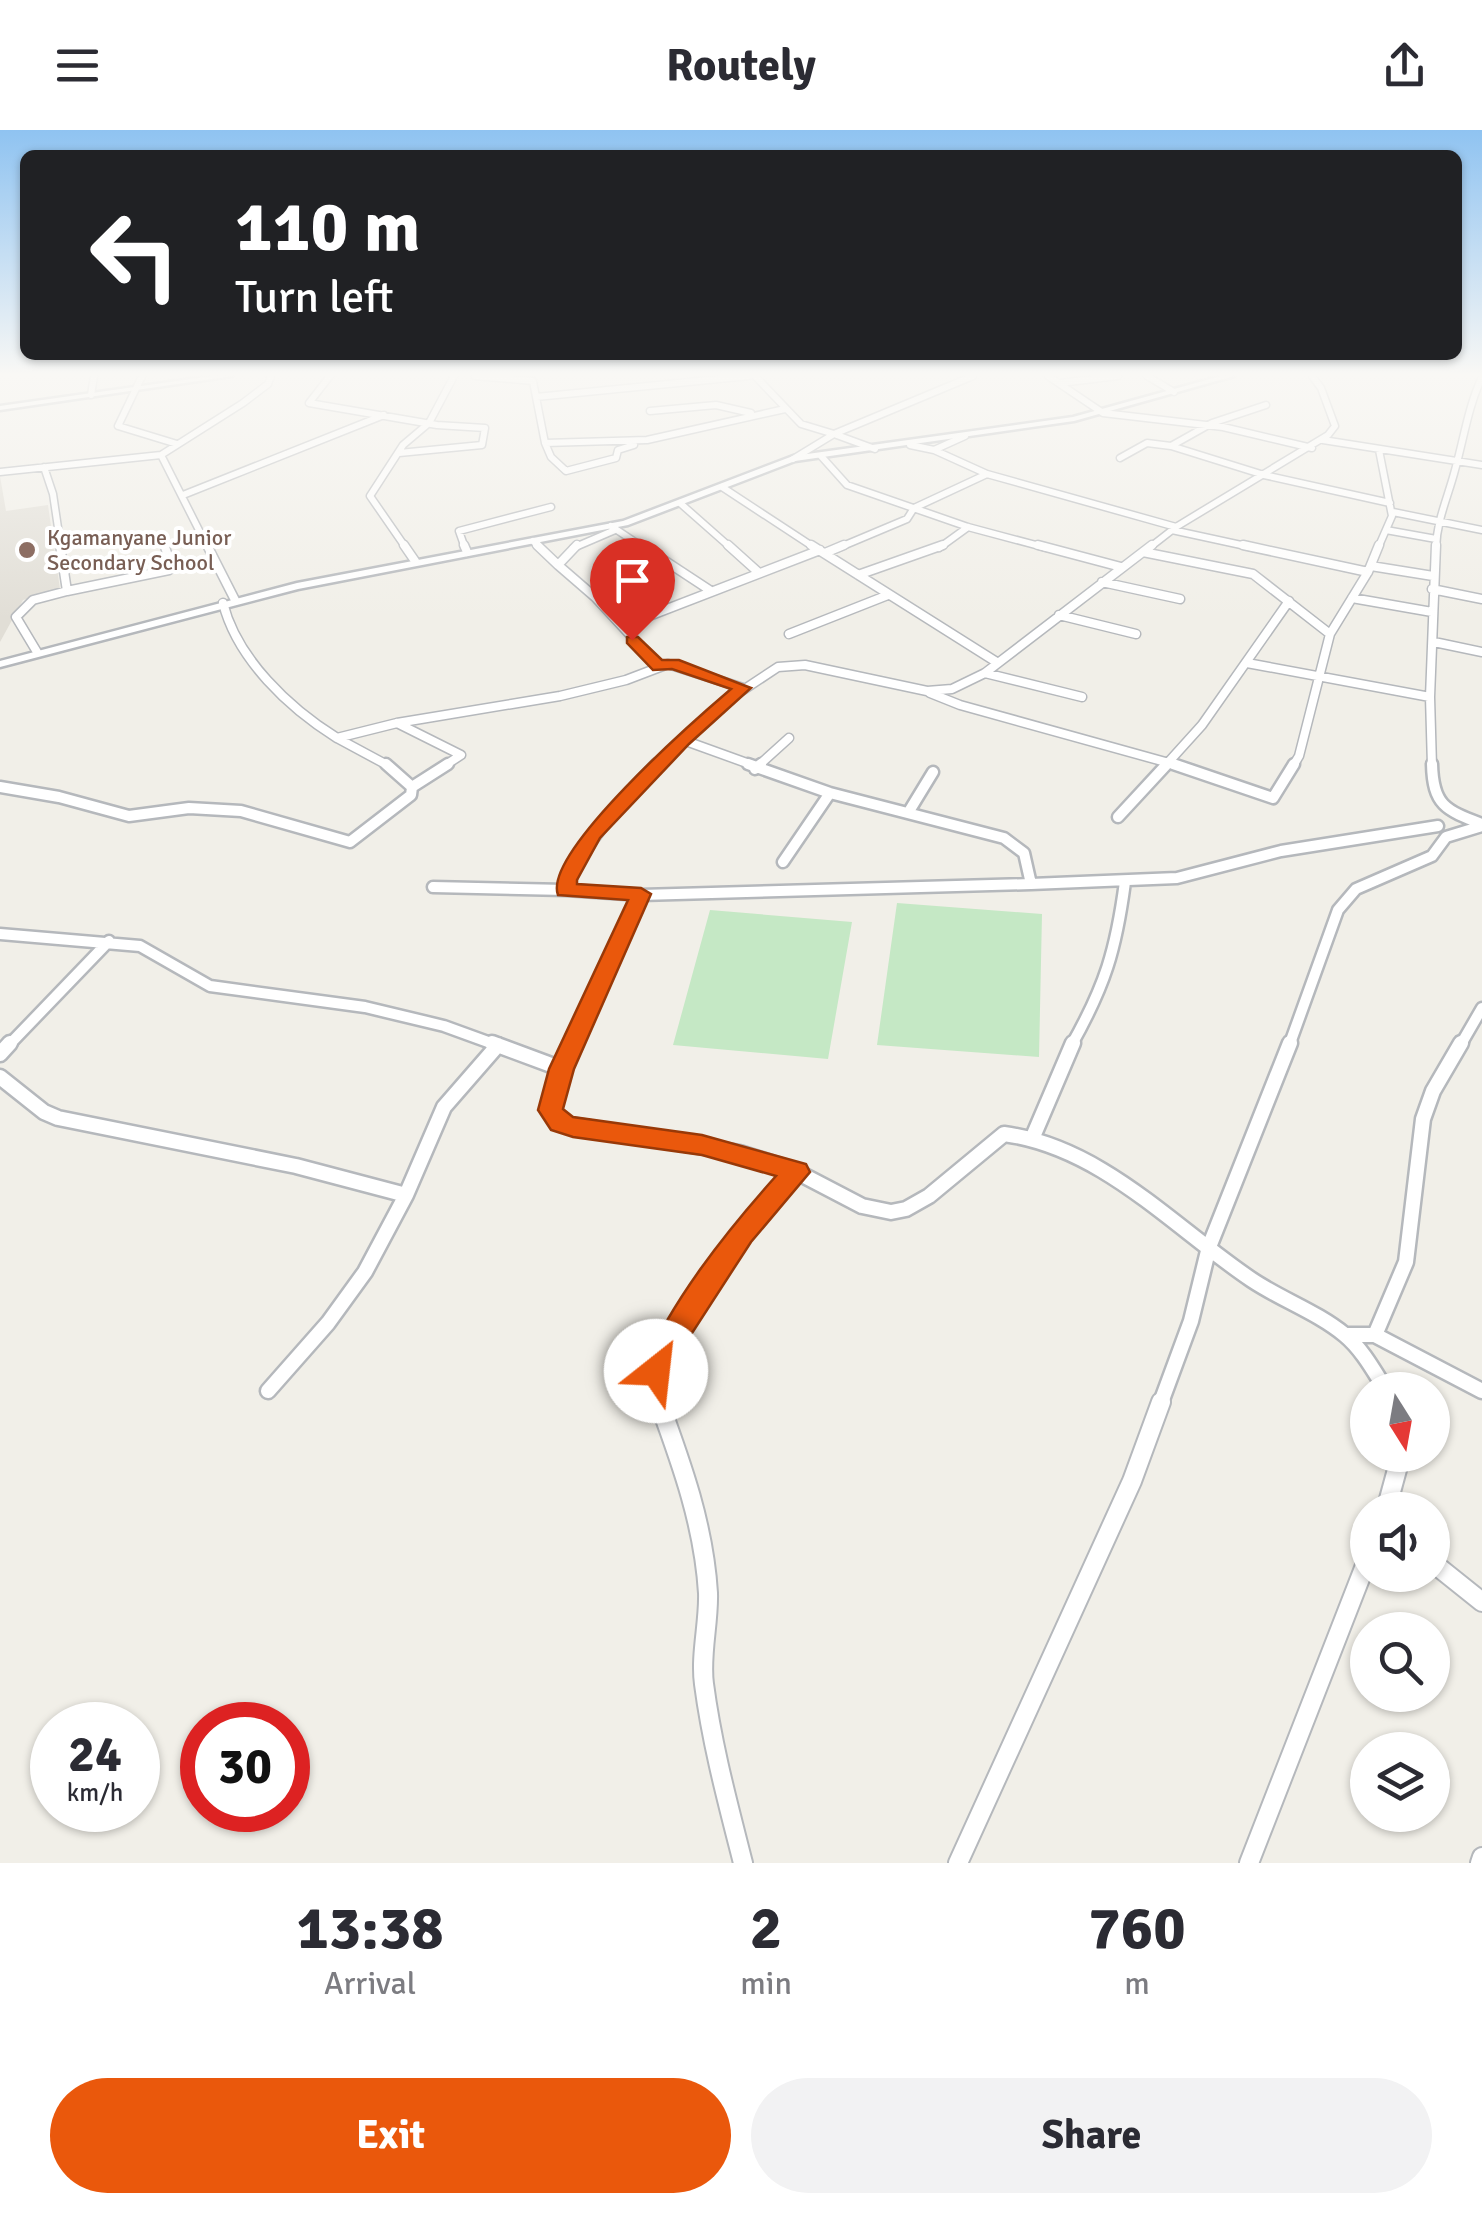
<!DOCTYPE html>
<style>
:root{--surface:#fff;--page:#f2f2f3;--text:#2b2b33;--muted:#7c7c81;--accent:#ea580c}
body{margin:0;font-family:Signika,sans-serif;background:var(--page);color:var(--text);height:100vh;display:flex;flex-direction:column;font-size:38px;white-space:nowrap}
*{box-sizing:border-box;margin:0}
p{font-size:32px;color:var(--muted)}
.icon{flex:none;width:55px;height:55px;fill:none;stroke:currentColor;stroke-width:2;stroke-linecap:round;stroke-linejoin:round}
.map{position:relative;height:1733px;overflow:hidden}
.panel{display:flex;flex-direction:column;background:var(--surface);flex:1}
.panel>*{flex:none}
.hud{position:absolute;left:20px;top:20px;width:1442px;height:210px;border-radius:15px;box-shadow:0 2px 8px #0004;background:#202124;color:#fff;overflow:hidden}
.needle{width:65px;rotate:169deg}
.fabs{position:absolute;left:1350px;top:1242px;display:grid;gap:20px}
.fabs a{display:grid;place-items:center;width:100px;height:100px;border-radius:50%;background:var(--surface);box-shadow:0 2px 8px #0004;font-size:50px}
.speed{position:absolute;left:30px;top:1572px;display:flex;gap:20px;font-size:50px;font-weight:700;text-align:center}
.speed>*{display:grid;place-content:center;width:130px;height:130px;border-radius:50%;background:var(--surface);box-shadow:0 2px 8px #0004;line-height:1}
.speed small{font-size:25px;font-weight:400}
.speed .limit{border:15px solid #d22;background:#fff;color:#111}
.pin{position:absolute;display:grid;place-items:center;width:85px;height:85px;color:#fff;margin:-102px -42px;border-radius:50% 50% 50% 0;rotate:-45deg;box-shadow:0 0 10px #0007}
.pin .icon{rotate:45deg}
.me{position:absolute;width:110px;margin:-55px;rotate:29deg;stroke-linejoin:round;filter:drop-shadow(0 0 8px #0008)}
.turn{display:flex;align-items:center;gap:35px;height:210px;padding:0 50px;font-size:45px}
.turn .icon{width:130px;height:130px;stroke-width:2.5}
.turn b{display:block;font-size:70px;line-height:85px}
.eta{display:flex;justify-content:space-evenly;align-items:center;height:170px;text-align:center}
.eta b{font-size:60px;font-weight:700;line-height:70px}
.cta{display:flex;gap:20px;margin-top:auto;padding:20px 50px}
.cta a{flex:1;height:115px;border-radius:60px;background:var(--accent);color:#fff;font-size:40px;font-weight:700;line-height:115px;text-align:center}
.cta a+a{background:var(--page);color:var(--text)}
header{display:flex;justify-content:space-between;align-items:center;height:130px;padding:0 50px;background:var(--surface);font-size:45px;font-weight:700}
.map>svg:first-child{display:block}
.education{fill:#e1ded6}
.green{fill:#c5e8c5}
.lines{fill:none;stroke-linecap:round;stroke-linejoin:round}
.minor-far4-casing{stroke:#b5b8bc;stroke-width:9}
.minor-far3-casing{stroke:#b5b8bc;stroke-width:11}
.minor-far2-casing{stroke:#b5b8bc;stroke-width:15}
.minor-far1-casing{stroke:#b5b8bc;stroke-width:19}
.minor-casing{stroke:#b5b8bc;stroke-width:22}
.tertiary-casing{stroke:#b5b8bc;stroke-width:5}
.minor-far4{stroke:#fff;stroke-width:6}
.minor-far3{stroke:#fff;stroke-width:8}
.minor-far2{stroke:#fff;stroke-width:10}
.minor-far1{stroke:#fff;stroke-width:14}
.minor{stroke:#fff;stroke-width:18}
.tertiary{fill:#fff;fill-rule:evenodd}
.route{fill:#ea580c;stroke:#983908;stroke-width:2.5}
.education-dot{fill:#8d6e63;stroke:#fff;stroke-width:4}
.labels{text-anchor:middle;stroke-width:8;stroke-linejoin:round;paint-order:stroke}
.far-education-label{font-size:22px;fill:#785e54;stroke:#fff;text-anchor:start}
</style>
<header><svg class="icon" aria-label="menu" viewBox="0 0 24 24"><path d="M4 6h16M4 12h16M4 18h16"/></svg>Routely<svg class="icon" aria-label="share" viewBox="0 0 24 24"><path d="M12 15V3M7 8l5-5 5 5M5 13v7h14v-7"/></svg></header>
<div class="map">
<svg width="1482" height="1733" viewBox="0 0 1482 1733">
<rect width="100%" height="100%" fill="#f1efe8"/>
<path class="education" d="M0,346l6,35 42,-6 12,84 -37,11 -23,42z"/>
<path class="green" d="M897,773l145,11 -3,143 -162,-12z
M710,780l142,12 -24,137 -155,-14z"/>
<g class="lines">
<defs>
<path id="minor-far4" d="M142,246l-24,50 59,18
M330,246l-21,27 128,22 48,3 -3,17 -83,8
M475,246l58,5 3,16 213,-21
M755,246l46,48 33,10
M1048,246l55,37 120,14 89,21
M1147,246l27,16
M1060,253l58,-7
M91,265l3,-19
M536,267l9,46 102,-3 138,-31
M1266,275l-54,18 -41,23 93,29 126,28
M650,281l66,-6 35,8
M1323,310l159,25
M545,313l6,14 15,14 50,-13 2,-8 16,-5
M910,315l24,5 53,24 189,53
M875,319l-41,-15 139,-58
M934,320l31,-14
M161,325l47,93
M821,326l26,29 121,42 79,21
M1120,328l27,-15 24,3
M793,329l41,-25
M44,337l9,27 8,54
M0,342l161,-17 82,-52 25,-19 3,-8
M722,357l93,61
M183,365l201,-80
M680,373l51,45
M1393,382l89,18
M611,396l33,22
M1172,400l83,18
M1386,400l50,9
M533,411l7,7
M406,418l-36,-52 33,-51 26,-22 25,-47
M465,418l-6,-17 92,-24
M573,418l42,-18
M838,418l69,-29 7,-11 73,-34
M939,418l29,-21
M1149,418l27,-21 152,-92 7,-9 -14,-38 -9,-12
M1378,418l14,-32 -13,-66
M1436,418c1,-29 12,-51 19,-78 9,-32 13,-63 27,-93"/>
<path id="minor-far3" d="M207,415l28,55
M404,415l11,16
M464,415l3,7
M537,415l21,20
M577,415l-19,20 37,32 64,69
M641,415l70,46
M728,415l30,27
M811,415l187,118
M1038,415l83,22
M1243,415l125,27
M1143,422l110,22 77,60
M825,423l19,-8
M1371,436l62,10
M858,445l85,-30
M1102,452l78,17
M1432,459l50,10
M67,461l102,-21 3,-2 -7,-21
M1352,468l80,14
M223,473c14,56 66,105 114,135l60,-15 163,-27 66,-16 42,-16 75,24
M1059,485l77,19
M623,496l197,-76
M789,504l99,-39
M1434,512l48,10
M37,522l-21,-35 17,-17 34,-9 -7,-46
M1247,533l183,34
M985,543l97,24
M930,563l30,12 220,61
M397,593l64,32 -17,11
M337,608l52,28
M683,610l72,26
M654,636l68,-62 56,-37 27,-2 122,26 25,-2 33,-16 167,-128
M758,636l31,-28
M1165,636l37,-41 87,-124
M1293,636l6,-10 31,-122 38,-62 11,-27
M1432,636l-2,-69 6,-152"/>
<path id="minor-far2" d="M748,634l82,29 174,45 20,15 7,31 146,-6 104,-27 157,-25
M1173,634l100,34 21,-34
M1432,634c1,41 13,46 50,60
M755,639l6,-5
M0,657l59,10 70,19 60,-8 52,3 109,31 61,-47 1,-8 -26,-23
M412,657l36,-23
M908,683l25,-41
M1118,687l49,-53
M783,732l47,-69
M433,757l133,3
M641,765l390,-11
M0,804l140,12 70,40 155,21 79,19 55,20
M8,916l101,-105
M572,916l69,-151 -75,-5c18,-50 55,-89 91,-126
M1071,916c34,-60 45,-96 54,-164
M1289,916l49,-136 18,-21 76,-33 14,-19 36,-11
M1460,916l22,-38"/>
<path id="minor-far1" d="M492,913l70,26
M574,913l-24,67 9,13 181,30 53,17 69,36 29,6 15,-3 23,-13 75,-62c98,13 169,93 248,146 30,20 65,32 93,55 17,14 29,36 41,55
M0,924l10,-11
M0,947l44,35 14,6 238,48 110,29
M1032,1009l41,-96
M1345,1205h30l31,-73 17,-143 10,-28 28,-48
M1375,1205l107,56
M268,1261l60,-68 37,-51 41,-77 38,-88 54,-62
M660,1275c-3,-9 -5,-21 -4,-31 4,-41 109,-167 140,-202
M1160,1275l31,-84 18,-74 81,-204"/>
<path id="minor" d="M659,1272c23,63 45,124 49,191 1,30 -8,62 -4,91 8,61 24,120 39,179
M1386,1380l15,-55
M1432,1432l50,40
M958,1733l174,-382 29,-79
M1249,1733l119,-305
M1480,1733l2,-6"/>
<path id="tertiary" d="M212,246h20l-232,34v-4z
M1221,246h13l-160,45 -279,40 -167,64 -330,64 -298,78v-6l297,-78 326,-62 170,-65 280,-39z"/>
</defs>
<use href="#minor-far4" class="minor-far4-casing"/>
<use href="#minor-far3" class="minor-far3-casing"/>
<use href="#minor-far2" class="minor-far2-casing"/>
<use href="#minor-far1" class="minor-far1-casing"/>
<use href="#minor" class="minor-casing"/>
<use href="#tertiary" class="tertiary-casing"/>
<use href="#minor-far4" class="minor-far4"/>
<use href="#minor-far3" class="minor-far3"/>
<use href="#minor-far2" class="minor-far2"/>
<use href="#minor-far1" class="minor-far1"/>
<use href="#minor" class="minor"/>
<use href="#tertiary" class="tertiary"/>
</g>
<linearGradient id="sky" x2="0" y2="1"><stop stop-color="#8fc3f1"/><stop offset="0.5" stop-color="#f9f8f5"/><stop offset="1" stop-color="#f9f8f5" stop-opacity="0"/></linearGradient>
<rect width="1482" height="489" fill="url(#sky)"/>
<path class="route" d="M627,507h11l24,23h17l72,28 -62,56 -89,94 -23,42v4l64,4 10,6 -77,175 -11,40 10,8 129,18 104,29 4,8 -59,70 -70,108 -15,31 -10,4 -11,-4 -4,-10c32,-72 83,-137 135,-195l-74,-21 -129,-18 -22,-7 -13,-20 11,-41 79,-169 -70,-5c-16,-42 139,-177 173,-206l-59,-20 -19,1 -26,-27z"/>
<circle class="education-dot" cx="27" cy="420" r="10"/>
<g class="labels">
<g class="far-education-label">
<text x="47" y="415">Kgamanyane Junior<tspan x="47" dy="25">Secondary School</tspan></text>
</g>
</g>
</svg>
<div class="fabs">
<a><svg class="needle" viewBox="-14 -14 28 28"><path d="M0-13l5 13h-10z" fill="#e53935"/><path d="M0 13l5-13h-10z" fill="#7c7c81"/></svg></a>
<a><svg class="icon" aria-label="sound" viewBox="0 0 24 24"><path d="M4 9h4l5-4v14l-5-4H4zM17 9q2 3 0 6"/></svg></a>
<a><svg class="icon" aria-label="search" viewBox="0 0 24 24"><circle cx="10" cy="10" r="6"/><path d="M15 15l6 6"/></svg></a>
<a><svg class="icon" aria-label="layers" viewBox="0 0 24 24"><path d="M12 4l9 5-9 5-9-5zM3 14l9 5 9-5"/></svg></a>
</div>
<div class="speed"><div>24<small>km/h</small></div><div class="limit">30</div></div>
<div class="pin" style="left:632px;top:510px;background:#d93025"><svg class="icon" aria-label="arrive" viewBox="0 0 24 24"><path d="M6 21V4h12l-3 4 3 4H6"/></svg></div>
<svg class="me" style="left:656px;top:1241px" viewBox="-20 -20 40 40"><circle r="19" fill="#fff"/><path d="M0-13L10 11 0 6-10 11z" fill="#ea580c"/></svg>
<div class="hud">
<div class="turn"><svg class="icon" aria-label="left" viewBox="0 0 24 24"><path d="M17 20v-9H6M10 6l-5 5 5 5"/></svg><div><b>110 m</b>Turn left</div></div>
</div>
</div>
<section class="panel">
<div class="eta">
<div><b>13:38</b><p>Arrival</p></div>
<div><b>2</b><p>min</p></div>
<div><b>760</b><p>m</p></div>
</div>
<div class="cta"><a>Exit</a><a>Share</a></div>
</section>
